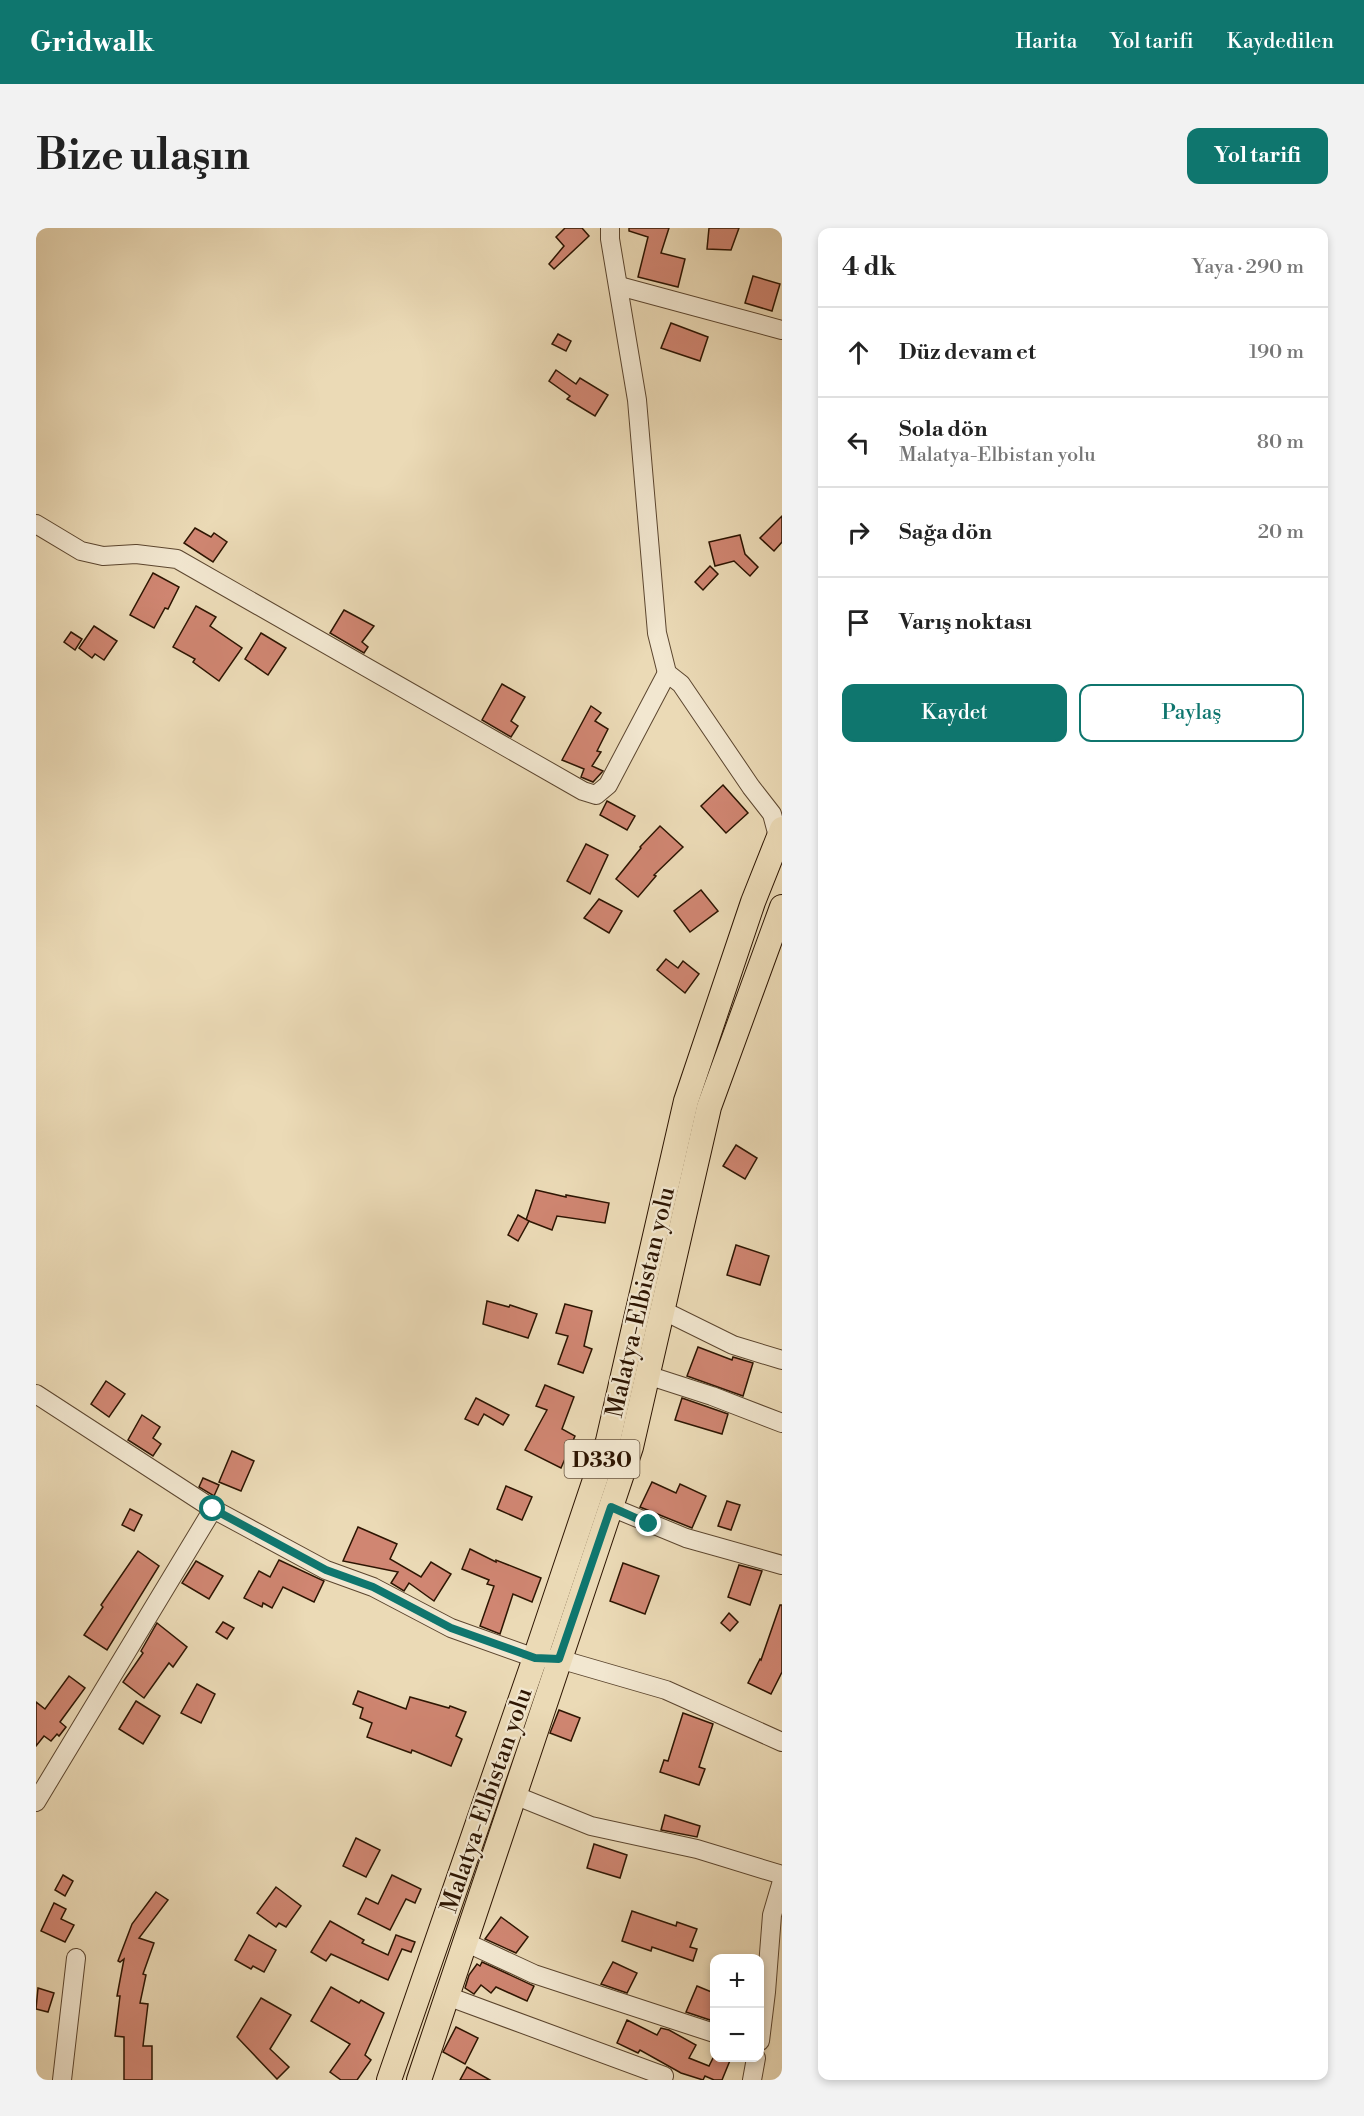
<!DOCTYPE html>
<html lang="tr">
<meta charset="utf-8">
<style>
:root{--surface:#fff;--page:#f2f2f2;--text:#222;--muted:#767676;--line:#e0e0e0;--accent:#0f766e}
body{margin:0;font-family:"Libre Bodoni",serif;background:var(--page);color:var(--text)}
.controls{position:absolute;right:18px;bottom:18px;display:grid;overflow:hidden;border-radius:12px;box-shadow:0 3px 9px #0003}
.controls button{width:54px;height:54px;display:grid;place-items:center;padding:0;border:0;border-bottom:2px solid var(--line);background:var(--surface);color:var(--text);font:30px sans-serif}
.stop{position:absolute;width:18px;height:18px;margin:-14px;border:4px solid #0f766e;border-radius:50%;background:#fff}
.stop.end{background:#0f766e;border-color:#fff;box-shadow:0 2px 6px #0008}
.list{margin:0;padding:0;list-style:none}
h2{display:flex;justify-content:space-between;align-items:center;height:78px;margin:0;padding:0 24px;font-size:26px}
h2 small{font-size:20px;font-weight:400;color:var(--muted)}
.list li{display:grid;grid-template-columns:39px 1fr auto;gap:18px;align-items:center;box-sizing:border-box;height:90px;padding:0 24px;border-top:2px solid var(--line)}
.list b{display:block;font-size:22px;white-space:nowrap}
.list p{margin:0;font-size:20px;white-space:nowrap;color:var(--muted)}
.list em{font-size:20px;font-style:normal;color:var(--muted)}
.actions{display:flex;gap:12px;padding:18px 24px}
.actions a{flex:1;padding:14px 0;border:2px solid var(--accent);border-radius:12px;text-align:center;font-size:21px;color:var(--accent)}
.actions .main{background:var(--accent);color:#fff}
.icon{flex:none;width:33px;height:33px;fill:none;stroke:currentColor;stroke-width:2;stroke-linecap:round;stroke-linejoin:round}
.map{position:relative;flex:none;width:746px;height:1852px;overflow:hidden;border-radius:12px}
header{display:flex;align-items:center;gap:36px;box-sizing:border-box;height:84px;padding:0 30px;background:var(--accent);color:#fff}
header strong{font-size:28px}
nav{display:flex;gap:33px;margin-inline-start:auto;font-size:21px}
.intro{display:flex;align-items:center;justify-content:space-between;box-sizing:border-box;height:144px;padding:0 36px}
h1{margin:0;font-size:42px}
.button{padding:15px 27px;border-radius:12px;background:var(--accent);color:#fff;font-size:21px;font-weight:700}
main{display:flex;gap:36px;padding:0 36px}
aside{flex:1;background:var(--surface);border-radius:12px;box-shadow:0 3px 9px #0003}
.map>svg:first-child{display:block}
.building{fill:#d08672;stroke:#2d1502;stroke-width:1.5}
.lines{fill:none;stroke-linecap:round;stroke-linejoin:round}
.minor-casing{stroke:#5c462f;stroke-width:20}
.major-casing{stroke:#2d1502;stroke-width:26}
.minor{stroke:#f2e7d0;stroke-width:18}
.major{stroke:#ebdab6;stroke-width:24}
.route{stroke:#0f766e;stroke-width:8}
.labels{text-anchor:middle;stroke-width:4.5;stroke-linejoin:round;paint-order:stroke}
.shield{fill:#f2e7d0;stroke:#685440;stroke-width:1.5}
.shield-label{font-size:22px;font-weight:bold;fill:#2d1502}
.street-label{font-size:24px;fill:#2d1502;stroke:#f2e7d0}
</style>
<header>
<strong>Gridwalk</strong>
<nav><a>Harita</a><a>Yol tarifi</a><a>Kaydedilen</a></nav>
</header>
<div class="intro"><h1>Bize ulaşın</h1><a class="button">Yol tarifi</a></div>
<main>
<div class="map">
<svg width="746" height="1852" viewBox="0 0 746 1852">
<rect width="100%" height="100%" fill="#ebdab6"/>
<filter id="stains"><feTurbulence type="fractalNoise" baseFrequency=".00333" numOctaves="4"/><feColorMatrix values="0 0 0 0 .2 0 0 0 0 .09 0 0 0 0 .02 0 0 0 .5 -.17"/></filter>
<radialGradient id="worn" r=".72"><stop offset=".6" stop-color="#630" stop-opacity="0"/><stop offset="1" stop-color="#630" stop-opacity=".3"/></radialGradient>
<g class="building">
<path d="M529,0H546L553,8L518,41L513,36L528,18L520,9Z"/>
<path d="M593,0H633L625,25L649,31L642,59L602,49L612,9L593,3Z"/>
<path d="M673,0H703L695,22L671,21Z"/>
<path d="M717,48L744,56L736,83L709,75Z"/>
<path d="M635,95L672,109L664,133L625,120Z"/>
<path d="M522,106L535,113L530,123L516,116Z"/>
<path d="M520,142L540,156L544,150L572,167L559,188L531,171L534,168L513,153Z"/>
<path d="M746,288V314L738,323L724,310Z"/>
<path d="M159,300L175,309L178,305L191,314L177,334L148,315Z"/>
<path d="M704,307L709,326L722,339L714,348L698,333L679,338L673,314Z"/>
<path d="M674,338L682,346L667,362L659,354Z"/>
<path d="M117,345L143,359L132,381L129,380L118,400L94,387Z"/>
<path d="M160,378L180,389L174,398L206,420L183,453L157,434L159,431L137,419Z"/>
<path d="M308,382L338,398L326,414L332,419L328,425L294,405Z"/>
<path d="M58,398L81,413L68,432L59,426L56,430L43,420Z"/>
<path d="M35,404L46,411L39,422L28,414Z"/>
<path d="M225,405L250,420L232,447L209,431Z"/>
<path d="M466,456L489,469L475,493L482,498L475,509L446,492Z"/>
<path d="M555,478L565,485L559,493L572,501L561,523L565,524L556,538L567,543L557,554L545,549L548,541L526,532Z"/>
<path d="M687,557L712,585L690,605L665,578Z"/>
<path d="M571,573L599,588L591,602L564,587Z"/>
<path d="M624,598L647,619L618,647L620,648L602,669L580,651L605,620L604,619Z"/>
<path d="M550,616L572,627L554,666L531,653Z"/>
<path d="M665,662L682,683L654,704L638,683Z"/>
<path d="M563,671L586,683L573,705L548,690Z"/>
<path d="M630,731L642,740L647,733L663,746L649,765L621,742Z"/>
<path d="M700,917L721,930L709,951L687,938Z"/>
<path d="M500,962L530,969V967L573,975L569,995L521,988L516,1002L490,992Z"/>
<path d="M482,987L493,993L482,1013L472,1007Z"/>
<path d="M700,1017L733,1028L724,1057L691,1047Z"/>
<path d="M451,1073L473,1079L474,1077L501,1086L492,1110L447,1096Z"/>
<path d="M529,1076L556,1083L548,1118L556,1121L547,1145L522,1136L532,1108L520,1105Z"/>
<path d="M662,1119L696,1132L697,1129L717,1135L707,1168L651,1148Z"/>
<path d="M70,1153L89,1166L73,1189L55,1176Z"/>
<path d="M509,1157L538,1169L526,1201L539,1208L525,1240L489,1222L511,1182L500,1178Z"/>
<path d="M440,1170L473,1187L467,1197L448,1186L442,1197L429,1191Z"/>
<path d="M646,1170L692,1186L686,1206L639,1192Z"/>
<path d="M106,1187L124,1199L117,1210L125,1216L117,1228L92,1212Z"/>
<path d="M196,1223L218,1233L205,1263L183,1254Z"/>
<path d="M167,1250L183,1257L178,1268L163,1259Z"/>
<path d="M616,1254L640,1265L644,1256L670,1268L656,1300L604,1279Z"/>
<path d="M470,1258L496,1269L486,1292L461,1281Z"/>
<path d="M691,1273L704,1277L695,1302L682,1298Z"/>
<path d="M94,1281L106,1287L98,1303L86,1297Z"/>
<path d="M322,1299L361,1316L354,1331L385,1349L395,1334L415,1346L398,1373L373,1355L368,1363L355,1355L362,1344L307,1333Z"/>
<path d="M434,1321L460,1334V1332L505,1350L496,1374L477,1366L464,1406L444,1398L458,1358L451,1356L453,1352L426,1341Z"/>
<path d="M102,1323L123,1338L71,1422L48,1407L67,1379L65,1377Z"/>
<path d="M243,1332L288,1353L278,1374L247,1359L236,1380L227,1375L226,1379L208,1370L223,1343L234,1349Z"/>
<path d="M160,1333L187,1348L173,1371L146,1355Z"/>
<path d="M587,1335L623,1348L609,1386L574,1373Z"/>
<path d="M703,1337L726,1343L714,1377L692,1369Z"/>
<path d="M744,1377H746V1444L735,1466L712,1455L724,1431L725,1432Z"/>
<path d="M693,1385L702,1394L694,1403L685,1395Z"/>
<path d="M187,1394L198,1400L191,1411L180,1404Z"/>
<path d="M121,1395L151,1419L137,1439L133,1435L108,1470L87,1454L107,1425L105,1423Z"/>
<path d="M33,1448L49,1460L24,1494L30,1499L23,1508L21,1506L15,1513L8,1508L0,1518V1474L9,1481Z"/>
<path d="M161,1456L179,1466L165,1495L145,1485Z"/>
<path d="M322,1463L370,1481L374,1469L413,1480L414,1478L430,1484L420,1508L426,1511L415,1538L376,1522L375,1525L331,1509L336,1495L324,1490L327,1480L317,1476Z"/>
<path d="M100,1473L124,1488L107,1516L83,1501Z"/>
<path d="M523,1482L544,1490L535,1513L514,1505Z"/>
<path d="M647,1485L677,1496L663,1539L669,1541L663,1557L624,1544L628,1532L632,1533Z"/>
<path d="M629,1587L664,1598L661,1609L625,1602Z"/>
<path d="M320,1610L344,1622L330,1649L307,1638Z"/>
<path d="M558,1616L591,1627L584,1650L551,1640Z"/>
<path d="M27,1647L37,1653L29,1668L19,1662Z"/>
<path d="M356,1647L385,1661L379,1675L370,1671L354,1702L322,1686L330,1670L342,1676Z"/>
<path d="M240,1659L265,1678L250,1699L243,1695L240,1699L221,1685Z"/>
<path d="M120,1664L132,1672L103,1710L118,1715L107,1746L110,1747L104,1775L112,1776L107,1818H116V1852H88V1809L79,1808L84,1768H81L88,1731L84,1734L82,1733L96,1696Z"/>
<path d="M18,1675L30,1681L25,1691L38,1697L29,1714L5,1703Z"/>
<path d="M596,1683L640,1698L641,1694L661,1701L654,1719L661,1721L657,1733L616,1719L615,1723L586,1713Z"/>
<path d="M465,1689L492,1709L480,1725L449,1711Z"/>
<path d="M294,1693L328,1712L326,1715L352,1727L360,1707L379,1714L375,1724L366,1721L352,1752L295,1726L290,1733L275,1724Z"/>
<path d="M213,1707L240,1722L228,1744L217,1738L215,1741L199,1732Z"/>
<path d="M446,1734L498,1758L491,1773L460,1759L455,1765L445,1757L438,1766L429,1760L433,1747L441,1736L444,1738Z"/>
<path d="M577,1734L601,1745L591,1765L565,1756Z"/>
<path d="M661,1758L678,1765V1784L674,1792L650,1784Z"/>
<path d="M295,1759L323,1775L325,1772L348,1785L329,1827L335,1832L321,1852H305L294,1844L314,1816L275,1793Z"/>
<path d="M2,1760L18,1765L12,1784L0,1781Z"/>
<path d="M225,1770L255,1787L234,1821L253,1839L241,1851L201,1809Z"/>
<path d="M591,1792L621,1807L625,1800L633,1802L660,1817L653,1830L673,1838L677,1830H695L686,1852H678L669,1848L667,1852L645,1845L604,1822L602,1825L581,1815Z"/>
<path d="M420,1799L442,1810L429,1836L407,1824Z"/>
<path d="M431,1839L454,1852H424Z"/>
</g>
<g class="lines">
<defs>
<g id="minor">
<path d="M574,0V11L601,172L621,405L631,445L645,456L715,559L736,586L744,616"/>
<path d="M583,58L746,102"/>
<path d="M0,296L45,323L67,328L100,326L141,331L547,563L560,567L572,557L631,445"/>
<path d="M626,1082L697,1117L746,1132"/>
<path d="M611,1147L676,1168L746,1195"/>
<path d="M0,1166L177,1281L290,1342L337,1359L415,1400L499,1430L523,1431L630,1462L746,1514"/>
<path d="M575,1279L650,1310L746,1337"/>
<path d="M478,1567L555,1598L661,1621L746,1647"/>
<path d="M0,1574L177,1281"/>
<path d="M429,1714L498,1746L678,1805"/>
<path d="M411,1768L628,1848"/>
<path d="M724,1813L730,1764L736,1687L746,1653"/>
<path d="M26,1852L40,1730"/>
<path d="M716,1852L720,1830"/>
</g>
<g id="major">
<path d="M353,1852L499,1430L572,1213L650,873L717,674L746,601"/>
<path d="M383,1852L595,1219L673,879L746,679"/>
</g>
</defs>
<use href="#minor" class="minor-casing"/>
<use href="#major" class="major-casing"/>
<use href="#minor" class="minor"/>
<use href="#major" class="major"/>
</g>
<g class="lines">
<path class="route" d="M177,1281L290,1342L337,1359L415,1400L499,1430L523,1431L575,1279L613,1296"/>
</g>
<g class="labels">
<rect class="shield" x="528.5" y="1212" width="75" height="38" rx="4.5"/>
<g class="shield-label">
<text x="566" y="1239">D330</text>
</g>
<g class="street-label">
<text transform="translate(604 1074) rotate(-77)" y="8">Malatya-Elbistan yolu</text>
<text transform="translate(450 1572) rotate(-71)" y="8">Malatya-Elbistan yolu</text>
</g>
</g>
<rect width="100%" height="100%" filter="url(#stains)"/>
<rect width="100%" height="100%" fill="url(#worn)"/>
</svg>
<div class="controls">
<button>+</button>
<button>−</button>
</div>
<div class="stop" style="left:177px;top:1281px"></div>
<div class="stop end" style="left:613px;top:1296px"></div>
</div>
<aside>
<h2>4 dk<small>Yaya · 290 m</small></h2>
<ul class="list">
<li><svg class="icon" aria-label="ahead" viewBox="0 0 24 24"><path d="M12 20V5M6 11l6-6 6 6"/></svg><div><b>Düz devam et</b></div><em>190 m</em></li>
<li><svg class="icon" aria-label="left" viewBox="0 0 24 24"><path d="M17 20v-9H6M10 6l-5 5 5 5"/></svg><div><b>Sola dön</b><p>Malatya-Elbistan yolu</p></div><em>80 m</em></li>
<li><svg class="icon" aria-label="right" viewBox="0 0 24 24"><path d="M7 20v-9h11M14 6l5 5-5 5"/></svg><div><b>Sağa dön</b></div><em>20 m</em></li>
<li><svg class="icon" aria-label="arrive" viewBox="0 0 24 24"><path d="M6 21V4h12l-3 4 3 4H6"/></svg><div><b>Varış noktası</b></div></li>
</ul>
<div class="actions"><a class="main">Kaydet</a><a>Paylaş</a></div>
</aside>
</main>
